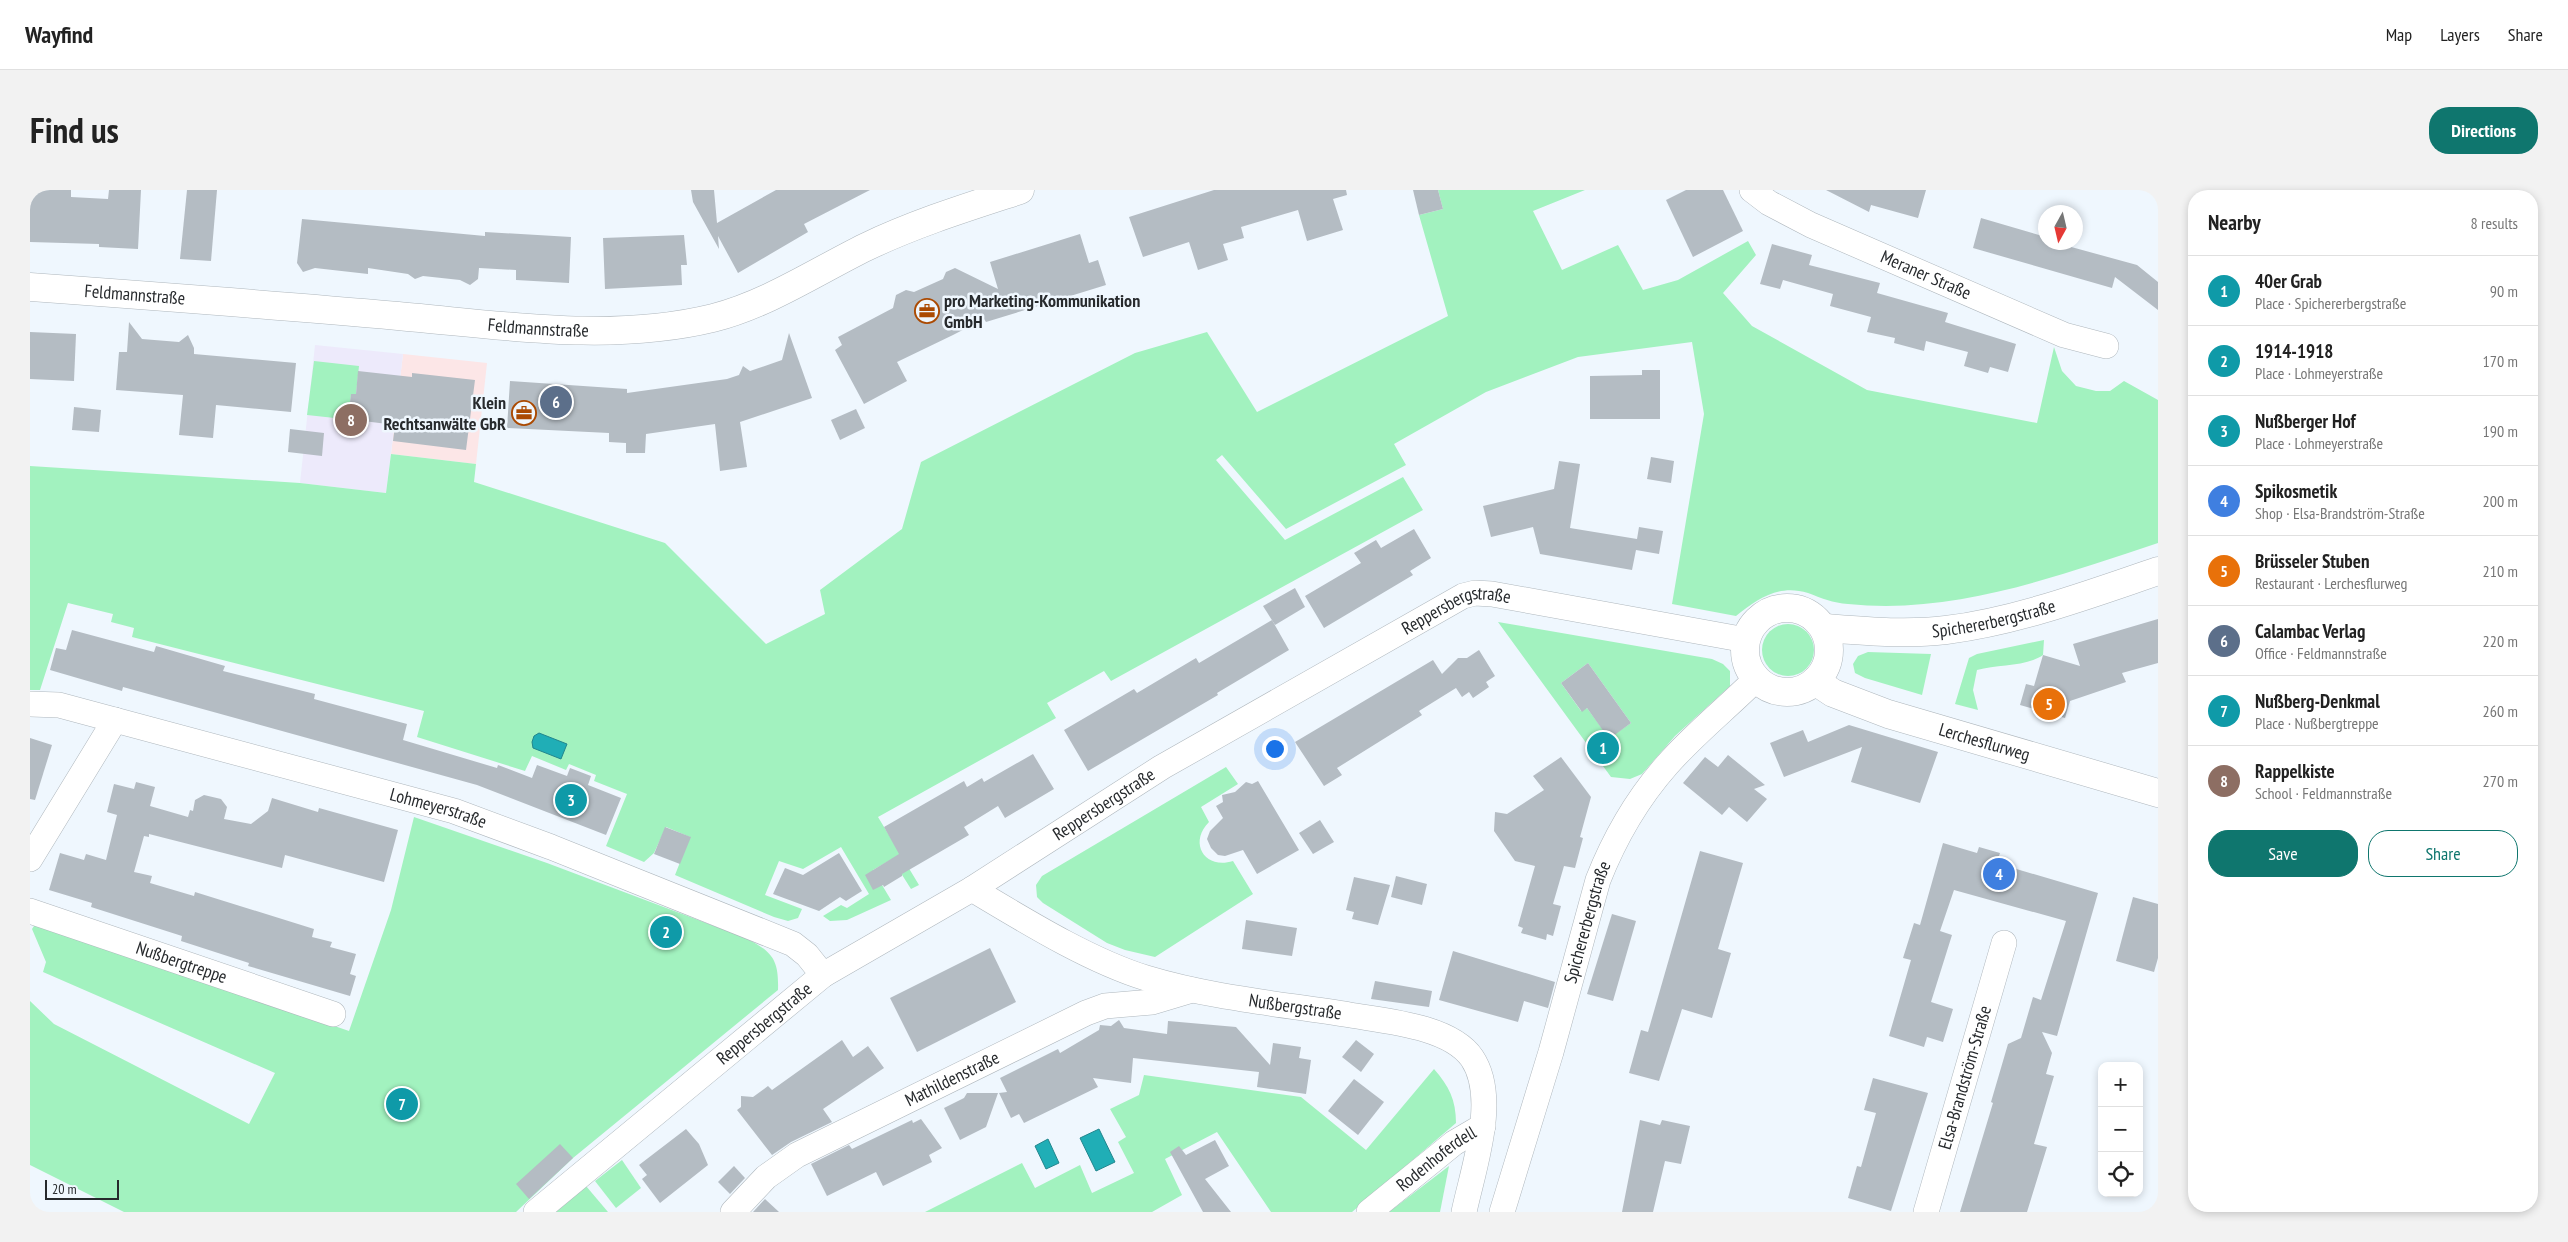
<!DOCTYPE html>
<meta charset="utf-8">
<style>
:root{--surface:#fff;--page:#f2f2f2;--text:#222;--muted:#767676;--line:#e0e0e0;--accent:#0f766e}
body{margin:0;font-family:"PT Sans Narrow",sans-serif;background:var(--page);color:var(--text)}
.controls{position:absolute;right:15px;bottom:15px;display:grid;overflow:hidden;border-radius:10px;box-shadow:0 2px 8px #0003}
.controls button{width:45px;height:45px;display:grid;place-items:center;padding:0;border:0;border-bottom:1px solid var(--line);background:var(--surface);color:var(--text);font:25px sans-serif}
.compass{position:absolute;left:2008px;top:15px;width:45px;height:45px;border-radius:50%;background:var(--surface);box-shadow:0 2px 8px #0003;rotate:188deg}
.scale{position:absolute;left:15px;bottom:12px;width:74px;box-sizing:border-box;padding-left:5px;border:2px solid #272a2d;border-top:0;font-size:14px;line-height:18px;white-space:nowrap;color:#272a2d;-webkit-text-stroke:4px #eff7fe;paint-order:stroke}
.you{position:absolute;left:1244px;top:558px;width:18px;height:18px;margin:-12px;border:4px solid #fff;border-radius:50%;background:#1a73e8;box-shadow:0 0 0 8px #1a73e833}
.badge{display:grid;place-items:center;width:32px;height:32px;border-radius:50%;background:var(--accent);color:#fff;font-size:16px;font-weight:700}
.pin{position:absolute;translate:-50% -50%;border:2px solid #fff;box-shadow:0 1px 5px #0006}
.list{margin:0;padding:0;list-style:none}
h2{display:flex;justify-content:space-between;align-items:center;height:65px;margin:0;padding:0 20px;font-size:21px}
h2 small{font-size:16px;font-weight:400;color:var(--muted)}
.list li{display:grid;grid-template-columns:32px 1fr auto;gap:15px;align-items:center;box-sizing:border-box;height:70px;padding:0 20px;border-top:1px solid var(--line)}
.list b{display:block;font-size:19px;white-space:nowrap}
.list p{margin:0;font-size:16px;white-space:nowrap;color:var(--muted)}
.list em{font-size:16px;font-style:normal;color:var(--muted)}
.actions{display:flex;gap:10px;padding:15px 20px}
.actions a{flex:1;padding:11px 0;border:1px solid var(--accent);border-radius:20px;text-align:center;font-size:18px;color:var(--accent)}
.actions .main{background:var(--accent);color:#fff}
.icon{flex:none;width:28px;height:28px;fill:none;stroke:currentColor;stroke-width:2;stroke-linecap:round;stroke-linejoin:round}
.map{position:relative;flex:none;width:2128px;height:1022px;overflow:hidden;border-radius:20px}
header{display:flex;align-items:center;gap:30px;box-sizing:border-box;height:70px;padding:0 25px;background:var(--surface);border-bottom:1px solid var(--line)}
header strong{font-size:24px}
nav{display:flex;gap:28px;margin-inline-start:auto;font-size:18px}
.intro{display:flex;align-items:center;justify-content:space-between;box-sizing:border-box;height:120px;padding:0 30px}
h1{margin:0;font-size:35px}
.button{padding:12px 22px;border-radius:20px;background:var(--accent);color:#fff;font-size:18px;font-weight:700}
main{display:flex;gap:30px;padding:0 30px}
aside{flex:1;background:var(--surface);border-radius:20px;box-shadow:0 2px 8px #0003}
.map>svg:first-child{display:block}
.commercial{fill:#fce6e7}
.education{fill:#edeafb}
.green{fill:#a2f2bf;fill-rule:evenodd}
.water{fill:#20aeb6;stroke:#22868d}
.building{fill:#b4bcc3}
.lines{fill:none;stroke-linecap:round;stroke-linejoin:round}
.minor-casing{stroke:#afb7bd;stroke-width:26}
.tertiary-casing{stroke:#afb7bd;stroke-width:29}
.minor{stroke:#fff;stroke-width:25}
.tertiary{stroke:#fff;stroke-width:28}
.labels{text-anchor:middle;stroke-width:5;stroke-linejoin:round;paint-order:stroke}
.street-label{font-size:18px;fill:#272a2d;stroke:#eff7fe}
.poi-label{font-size:18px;font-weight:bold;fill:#272a2d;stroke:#eff7fe;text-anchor:start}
</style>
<header>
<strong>Wayfind</strong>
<nav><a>Map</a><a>Layers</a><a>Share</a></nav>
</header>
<div class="intro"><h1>Find us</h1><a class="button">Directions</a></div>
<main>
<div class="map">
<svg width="2128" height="1022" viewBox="0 0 2128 1022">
<rect width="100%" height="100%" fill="#eff7fe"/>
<path class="commercial" d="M373,164L457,173L446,274L361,264Z"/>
<path class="education" d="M285,155L373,164L356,303L270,293Z"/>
<g class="green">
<path d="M1408,0H1555L1503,21L1532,80L1588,55L1613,100L1648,90L1718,51L1726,65L1693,103L1722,136L1837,200L2007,233L2024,157L2032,181L2046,196L2066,201H2080L2094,191L2128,210V353C2027,386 1926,425 1818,414C1803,413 1791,408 1778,403C1748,394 1728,409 1706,426L1642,414L1674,224L1662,152L1548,167L1456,202L1364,254L1376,275L1256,339L1192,265L1186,270L1255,350L1373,287L1393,320L1081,491L1074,481L1017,513L1026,528L848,627L889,695L881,699L862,669L843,680L861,710L817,730L800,731L793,726L811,715L817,718L839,704L811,657L773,679L749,671L735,705L772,719L768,728L758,731L744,727L645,685L660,647L636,637L624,663L614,672L576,656L597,604L564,591L566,585L539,574L536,580L502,566L495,581L387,547L394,521L102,447L104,438L81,432L83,424L38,413L10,500H0V276L270,293L356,303L361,264L446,274L444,292L635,353L736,454L795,424L790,400L872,339L891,272L1105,163L1177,142L1227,222L1418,126L1389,25L1413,19Z"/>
<path d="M284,171L329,176L326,204H321L320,216H316L314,229L277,225Z"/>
<path d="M1468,432L1682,469L1693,474L1700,481V496L1645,546L1612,584L1600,589L1581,587ZM1558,473L1601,533L1579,548L1557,518L1551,521L1531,493Z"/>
<circle cx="1758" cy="460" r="26"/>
<path d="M2014,450L2013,465C1996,477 1968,474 1947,480L1943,500L1948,520L1925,514L1939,468L1947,464Z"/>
<path d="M1838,462L1901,464L1892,505L1835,488L1825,483L1823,474L1828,466Z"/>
<path d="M1196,577L1208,594L1171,617L1179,632C1158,653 1175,680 1203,671L1223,704L1125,767L1095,760L1077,753L1013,713L1007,707L1006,695L1012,686Z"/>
<path d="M384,627L517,673L716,748C742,762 749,769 748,800L543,968L486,1022H94L0,975V811L24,834L219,934L245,883L13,782L16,772L2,739L6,733L319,841L361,720Z"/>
<path d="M1404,879C1419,896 1426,910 1426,933L1322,1022H1241L1187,942L1135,969L1152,1005L1122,1022H895L992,973L1005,998L1050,975L1062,1003L1104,983L1088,952L1096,947L1080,919L1109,905L1114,885L1271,907L1336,960Z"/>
<path d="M592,970L611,998L586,1018L565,991Z"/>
<path d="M1419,976L1410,1022H1359Z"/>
<path d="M556,996L578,1022H526Z"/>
</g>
<g class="water">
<path d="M509,543L537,554L531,569L503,558L502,552L504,546Z"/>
<path d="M1069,939L1085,972L1066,981L1050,948Z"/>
<path d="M1018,949L1029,973L1016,979L1005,956Z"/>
</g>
<g class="building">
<path d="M0,0H41V7L78,9L79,0H111L108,59L69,57V54L0,52Z"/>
<path d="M157,0H187L181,71L150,69Z"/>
<path d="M661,0H684L687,33L746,0H840L774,34L778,42L708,83L688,46L689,59L663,12Z"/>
<path d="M1184,0H1316L1317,5L1303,9L1313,40L1277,51L1268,20L1211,37L1214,48L1193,54L1198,70L1168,80L1159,52L1113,67L1099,27Z"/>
<path d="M1383,0H1408L1413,19L1389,25Z"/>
<path d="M1656,0H1693L1713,41L1663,67L1636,10Z"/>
<path d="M1796,0H1896L1888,28L1841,15L1839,22Z"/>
<path d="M1951,28L2016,47V52H2023L2107,75L2128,92V120L2085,87L2082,98L1943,58Z"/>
<path d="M272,29L455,46V42L541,47L539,93L486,90V80L449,78L448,89L440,95L430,90L393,86L385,89L378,84L338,78V84L285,78L273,82L267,73Z"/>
<path d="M1050,44L1059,73L1068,70L1076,95L956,132L954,129L923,145L867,172L877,191L834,214L805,160L812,155L808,147L863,118L866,105L876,100L884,102L913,89L916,82L925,78L968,99L960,72Z"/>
<path d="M654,45L657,75H651L652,95L575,99L573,48Z"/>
<path d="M1742,54L1782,65L1779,75L1850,93L1847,103L1918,123L1915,132L1986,154L1978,182L1960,177L1958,183L1934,176L1938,162L1896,151L1894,161L1864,153L1865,148L1837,142L1841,127L1800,116L1803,104L1753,90L1750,99L1730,94Z"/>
<path d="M99,132L112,149L149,152L158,145L164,158V164L266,173L261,222L186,215L183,248L149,245L153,205L86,200L89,162H97Z"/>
<path d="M0,142L46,144L44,191L0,189Z"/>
<path d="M759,143L782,208L710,232L717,277L690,281L685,234L616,244L615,263H596V253L579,252V243L477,238L480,191L597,199V203L697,189L709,185L713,176L720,181L752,170Z"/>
<path d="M1612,180H1630V229H1560V186L1612,185Z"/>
<path d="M328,181L382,187V183L445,190L436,260L363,251L365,235L318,229L321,204H326Z"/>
<path d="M44,217L71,220L69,242L42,240Z"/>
<path d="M826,219L835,238L810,250L801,230Z"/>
<path d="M260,239L294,243L292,266L258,262Z"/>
<path d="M1621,267L1644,271L1641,293L1617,289Z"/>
<path d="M1529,271L1550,274L1540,338L1607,349L1609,337L1633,341L1629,364L1606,360L1602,380L1510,364L1503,337L1461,347L1453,316L1524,299Z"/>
<path d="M1384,339L1401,368L1380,381L1383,385L1294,438L1275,406L1331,373L1324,363L1346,350L1351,358Z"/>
<path d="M1265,398L1275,417L1245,435L1233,416Z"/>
<path d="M2128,429V473L2092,483L2096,492L2040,511L2035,528L1990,515L1996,494L2004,496L2013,465L2050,476L2043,454Z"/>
<path d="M1242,430L1259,460L1187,503L1188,505L1058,581L1034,540L1104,499L1107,503L1166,468L1169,473Z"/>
<path d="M42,440L124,462L126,456L195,476L193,481L285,504L284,509L377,534L373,550L467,578L468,575L502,588L507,575L537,586L540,578L561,586L558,595L591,608L576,645L447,595L93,497L92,501L20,480L26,458L36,460Z"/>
<path d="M1449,460L1465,486L1456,492L1459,497L1443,508L1439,502L1432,507L1426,498L1389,521L1392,525L1307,578L1312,585L1294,596L1265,552L1403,470L1412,484L1428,468H1437Z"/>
<path d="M1558,473L1601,533L1579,549L1557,518L1552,522L1531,493Z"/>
<path d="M1819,535L1908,562L1890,613L1821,592L1832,557L1754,587L1740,553L1773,540L1778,552Z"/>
<path d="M0,548L22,555L5,610L0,609Z"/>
<path d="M1003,564L1024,599L975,628L968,616L934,637L939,645L872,684V686L854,697L853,695L843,700L835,685L869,664L854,637L934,591L937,597L952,588L954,592Z"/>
<path d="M1698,565L1735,595L1724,599L1737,609L1717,632L1699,617L1692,625L1653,593L1675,567L1688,577Z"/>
<path d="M1531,567L1561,607L1550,647L1553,648L1545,678L1534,676L1523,714L1531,716L1523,746L1517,744L1516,750L1491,743L1493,738L1488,736L1505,676L1485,671L1464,641L1465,622L1477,624L1514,600L1503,586Z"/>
<path d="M1228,591L1269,660L1227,684L1213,660L1195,666L1188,665L1181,658L1177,649L1180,641L1193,628L1186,616L1193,612L1192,605L1205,602L1216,592L1222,594Z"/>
<path d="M106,592L125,597L120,616L158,627L160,620L163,621L165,610L174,605L191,609L197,617L194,629L221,634L238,621L242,608L288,622L289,618L368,640L354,692L255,665L252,678L119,644V647L114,646L104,682L122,686L120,693L164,706L165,702L284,739L282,747L302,752L300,757L326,764L320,784L326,786L320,806L218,776L219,773L151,751L152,746L61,717L62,713L19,700L30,663L54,670L56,664L76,670L87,625L77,622L84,594L104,599Z"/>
<path d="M1290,630L1304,652L1283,664L1269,643Z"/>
<path d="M635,637L661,647L650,674L624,664Z"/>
<path d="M1913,653L1947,663L1949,657L1970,663L1968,669L1984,674L1983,678L2068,703L2027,846L2012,842L2022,863L2016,884L2024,886L2004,954L2017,957L1997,1022H1930L1963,913L1961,912L1978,854L1991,848L2003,807L2011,810L2036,731L1924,700L1910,741L1922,745L1901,812L1923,819L1913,852L1897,847L1894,857L1859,846L1881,770L1873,768L1884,733L1890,735Z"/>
<path d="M1670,661L1713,673L1688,759L1701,763L1682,828L1652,819L1629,891L1599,883L1611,840L1618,842Z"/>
<path d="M809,663L832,701L816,711L810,707L789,721L743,704L755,678L773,685Z"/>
<path d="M1366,686L1397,694L1392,715L1361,707Z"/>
<path d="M1324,687L1360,695L1348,735L1322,729L1324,722L1316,720Z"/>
<path d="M2103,707L2128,714V768L2124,782L2086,771Z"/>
<path d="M1582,724L1606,731L1583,811L1557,804Z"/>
<path d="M1216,730L1267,738L1262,766L1212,759Z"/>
<path d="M960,758L986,812L887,862L860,808Z"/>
<path d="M1423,761L1525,792L1518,818L1494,811L1488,832L1409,810Z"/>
<path d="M1345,791L1402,801L1399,817L1341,809Z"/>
<path d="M1089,830L1094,838L1137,844L1138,831L1206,837L1240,875L1243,853L1271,857L1269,868L1281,870L1276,904L1227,897L1229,882L1103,868L1101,893L1063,888L1068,897L994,933L989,924L981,928L969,903L977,902L970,888L1028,859L1030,863L1069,840L1070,835L1081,836Z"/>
<path d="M812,850L823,867L838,856L854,878L793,919L802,932L761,952L742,965L707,920L711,917V906L723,907L738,896L742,900Z"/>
<path d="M1326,850L1344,864L1331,882L1312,867Z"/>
<path d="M1843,888L1898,903L1861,1021L1818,1008L1827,976L1831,977L1846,923L1834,920Z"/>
<path d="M1324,889L1354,912L1328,945L1298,921Z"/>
<path d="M937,903H968L956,937L930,950L914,918L934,908Z"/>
<path d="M891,929L912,958L899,965L902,972L853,996L846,982L797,1006L781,974L819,955L822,959L882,930L883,933Z"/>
<path d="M1610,930L1630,935L1632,930L1660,936L1651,974L1635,971L1623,1022H1592Z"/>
<path d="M656,939L669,954L678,975L630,1013L612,989L617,985L609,975Z"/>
<path d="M1185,950L1199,976L1175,989L1201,1022H1173L1140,962L1149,956L1156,965Z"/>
<path d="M530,954L543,968L499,1009L486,994Z"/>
<path d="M704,976L715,988L700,1004L688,992Z"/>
<path d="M735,1009L749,1022H723Z"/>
</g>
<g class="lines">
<defs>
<g id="minor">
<path id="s1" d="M1722,0L1739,13L1781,35L2034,145L2076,156"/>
<path id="s2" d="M0,514L29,515L55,522L424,621L521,657L763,754L777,765L793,785"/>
<path d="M0,669L85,530"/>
<path id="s3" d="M942,699C994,730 1058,770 1116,788C1182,808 1252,814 1320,825C1355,831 1420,836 1442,868C1469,908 1443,979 1434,1022"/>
<path id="s4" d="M0,721L303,824"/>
<path id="s5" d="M506,1022L793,785L942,699L1132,577L1433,406L1445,403L1462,404L1716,450"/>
<path id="s6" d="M703,1022L736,987L767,965L1056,823L1075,816L1122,812L1162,800"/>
<path id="s7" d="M1339,1022L1424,953L1453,936"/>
<path id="s8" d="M1472,1022L1521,862L1568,690C1585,647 1607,609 1637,575C1664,544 1697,518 1726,489"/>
<path id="s9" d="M1896,1022L1974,753"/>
</g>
<g id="tertiary">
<path id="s10" d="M0,97C123,106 245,115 368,126C472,135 580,153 683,128C738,114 787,81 836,57C886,33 938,17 990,0"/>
<circle cx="1757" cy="460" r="42"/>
<path id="s11" d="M1794,438C1834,441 1876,445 1916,440C1988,431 2060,404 2128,381"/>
<path id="s12" d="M1785,491L1803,503L1858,524L2128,603"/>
</g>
</defs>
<use href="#minor" class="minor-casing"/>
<use href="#tertiary" class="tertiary-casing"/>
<use href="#minor" class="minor"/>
<use href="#tertiary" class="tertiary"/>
</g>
<defs>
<symbol id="office-ring" viewBox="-11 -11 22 22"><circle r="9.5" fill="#eff7fe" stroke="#ab4a02" stroke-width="1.5"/><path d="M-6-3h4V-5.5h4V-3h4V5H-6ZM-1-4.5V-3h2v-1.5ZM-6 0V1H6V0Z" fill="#ab4a02"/></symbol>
</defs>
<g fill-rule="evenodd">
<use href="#office-ring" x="883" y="107" width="28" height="28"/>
<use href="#office-ring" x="480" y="209" width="28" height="28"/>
</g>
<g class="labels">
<g class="street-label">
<text dy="6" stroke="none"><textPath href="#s1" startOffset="194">Meraner Straße</textPath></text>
<text dy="6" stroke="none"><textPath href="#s10" startOffset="105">Feldmannstraße</textPath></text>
<text dy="6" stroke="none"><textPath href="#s10" startOffset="510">Feldmannstraße</textPath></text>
<text dy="6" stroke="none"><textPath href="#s5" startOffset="1106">Reppersbergstraße</textPath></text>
<text dy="6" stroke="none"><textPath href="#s11" startOffset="171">Spichererbergstraße</textPath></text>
<text dy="6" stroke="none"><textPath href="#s12" startOffset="181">Lerchesflurweg</textPath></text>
<text dy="6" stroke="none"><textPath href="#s5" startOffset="701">Reppersbergstraße</textPath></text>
<text dy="6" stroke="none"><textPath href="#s2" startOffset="422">Lohmeyerstraße</textPath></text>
<text dy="6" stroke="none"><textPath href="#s8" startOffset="302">Spichererbergstraße</textPath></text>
<text dy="6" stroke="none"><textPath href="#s4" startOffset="160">Nußbergtreppe</textPath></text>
<text dy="6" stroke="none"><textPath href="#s3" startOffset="348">Nußbergstraße</textPath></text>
<text dy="6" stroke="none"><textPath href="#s5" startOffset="296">Reppersbergstraße</textPath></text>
<text dy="6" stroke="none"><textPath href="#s9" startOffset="140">Elsa-Brandström-Straße</textPath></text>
<text dy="6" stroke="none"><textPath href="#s6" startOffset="259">Mathildenstraße</textPath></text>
<text dy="6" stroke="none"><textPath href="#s7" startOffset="86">Rodenhoferdell</textPath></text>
</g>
<g class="poi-label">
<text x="914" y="117">pro Marketing-Kommunikation<tspan x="914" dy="21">GmbH</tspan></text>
<text x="476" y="219" text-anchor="end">Klein<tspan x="476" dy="21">Rechtsanwälte GbR</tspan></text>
</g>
</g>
</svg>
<div class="controls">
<button>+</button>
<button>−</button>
<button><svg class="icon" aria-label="locate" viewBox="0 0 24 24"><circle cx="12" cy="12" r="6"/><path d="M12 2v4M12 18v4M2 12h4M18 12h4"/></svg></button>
</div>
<svg class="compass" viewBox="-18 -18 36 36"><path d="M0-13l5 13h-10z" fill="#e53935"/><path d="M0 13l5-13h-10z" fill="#767676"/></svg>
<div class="scale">20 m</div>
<div class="you"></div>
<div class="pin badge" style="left:1573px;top:558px;background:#0f9aa8">1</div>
<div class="pin badge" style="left:636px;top:742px;background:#0f9aa8">2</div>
<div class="pin badge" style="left:541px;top:610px;background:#0f9aa8">3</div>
<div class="pin badge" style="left:1969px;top:684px;background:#3f7fe0">4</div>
<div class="pin badge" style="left:2019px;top:514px;background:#e8710a">5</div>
<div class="pin badge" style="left:526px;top:212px;background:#5c6f8a">6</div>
<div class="pin badge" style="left:372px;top:914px;background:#0f9aa8">7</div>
<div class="pin badge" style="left:321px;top:230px;background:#8d6e63">8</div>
</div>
<aside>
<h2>Nearby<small>8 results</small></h2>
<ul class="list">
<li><span class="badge" style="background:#0f9aa8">1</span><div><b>40er Grab</b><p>Place · Spichererbergstraße</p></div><em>90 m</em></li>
<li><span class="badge" style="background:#0f9aa8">2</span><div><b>1914-1918</b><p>Place · Lohmeyerstraße</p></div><em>170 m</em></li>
<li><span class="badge" style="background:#0f9aa8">3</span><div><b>Nußberger Hof</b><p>Place · Lohmeyerstraße</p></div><em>190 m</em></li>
<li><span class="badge" style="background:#3f7fe0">4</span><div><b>Spikosmetik</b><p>Shop · Elsa-Brandström-Straße</p></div><em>200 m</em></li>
<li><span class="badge" style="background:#e8710a">5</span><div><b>Brüsseler Stuben</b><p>Restaurant · Lerchesflurweg</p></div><em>210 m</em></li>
<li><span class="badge" style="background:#5c6f8a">6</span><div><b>Calambac Verlag</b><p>Office · Feldmannstraße</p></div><em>220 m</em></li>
<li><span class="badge" style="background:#0f9aa8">7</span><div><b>Nußberg-Denkmal</b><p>Place · Nußbergtreppe</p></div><em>260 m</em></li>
<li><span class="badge" style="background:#8d6e63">8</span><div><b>Rappelkiste</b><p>School · Feldmannstraße</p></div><em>270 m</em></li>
</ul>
<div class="actions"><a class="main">Save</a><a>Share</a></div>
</aside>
</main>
